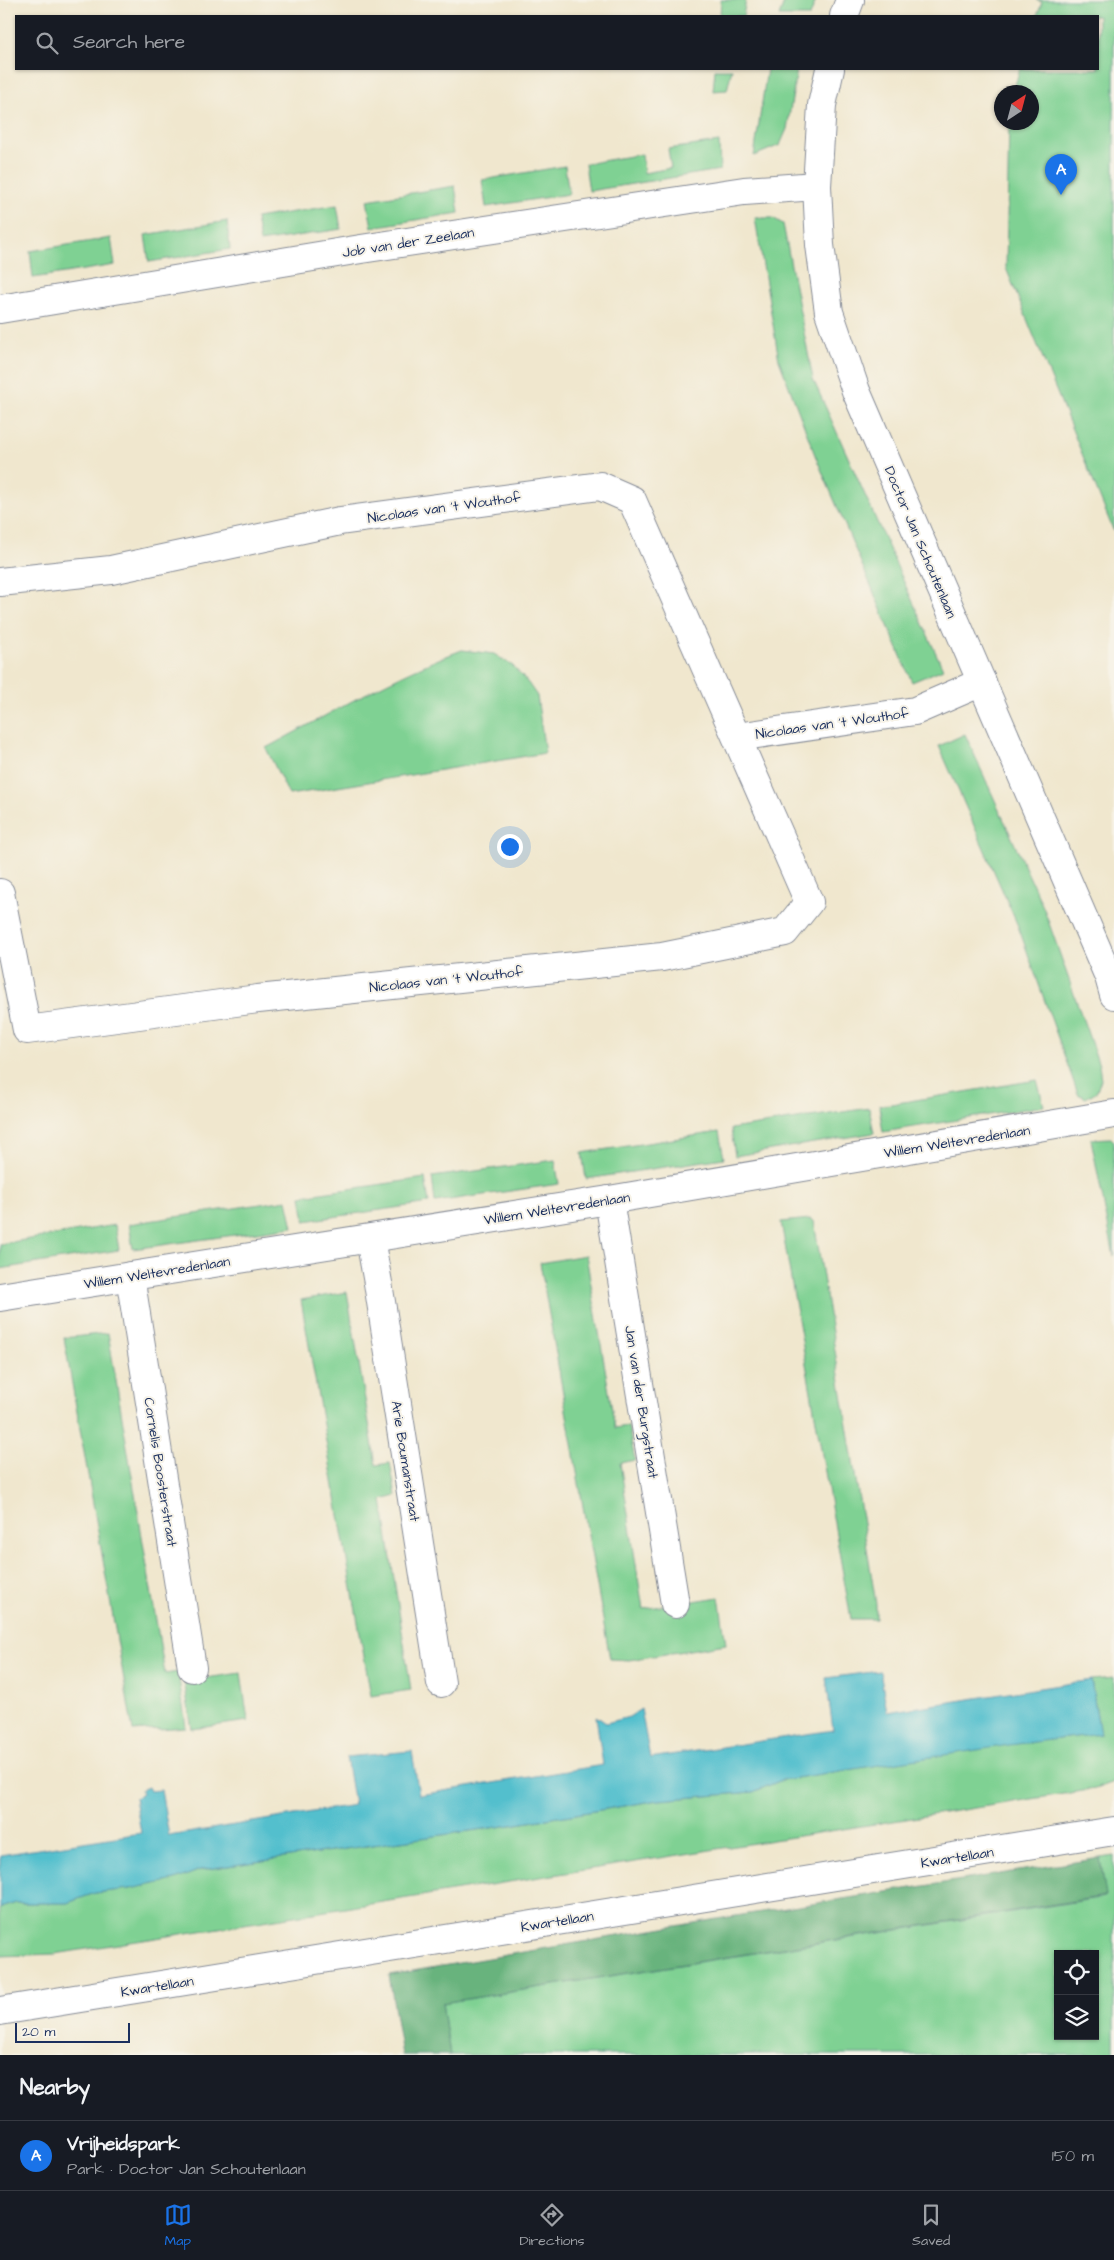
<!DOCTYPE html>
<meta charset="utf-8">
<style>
:root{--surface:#171b24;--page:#242831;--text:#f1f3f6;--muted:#9ea1a6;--line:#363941;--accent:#1a73e8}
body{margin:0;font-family:"Architects Daughter",sans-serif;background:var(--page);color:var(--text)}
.controls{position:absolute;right:15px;bottom:15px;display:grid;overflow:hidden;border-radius:0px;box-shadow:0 1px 4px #0004}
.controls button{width:45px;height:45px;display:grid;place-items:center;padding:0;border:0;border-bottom:1px solid var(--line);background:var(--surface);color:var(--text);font:25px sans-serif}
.compass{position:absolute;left:994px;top:85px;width:45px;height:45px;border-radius:50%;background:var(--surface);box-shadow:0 1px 4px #0004;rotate:36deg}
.scale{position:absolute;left:15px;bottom:12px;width:115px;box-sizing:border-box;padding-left:5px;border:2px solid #1b2f5e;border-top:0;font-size:14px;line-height:18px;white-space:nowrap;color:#1b2f5e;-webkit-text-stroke:4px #f7f3e8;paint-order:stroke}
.you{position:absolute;left:509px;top:846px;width:18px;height:18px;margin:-12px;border:4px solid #fff;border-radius:50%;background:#1a73e8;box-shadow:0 0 0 8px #1a73e833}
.badge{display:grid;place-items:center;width:32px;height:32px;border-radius:50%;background:var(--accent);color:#fff;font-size:16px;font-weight:700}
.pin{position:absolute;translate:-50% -41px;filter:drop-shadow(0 1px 2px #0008)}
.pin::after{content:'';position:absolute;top:26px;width:18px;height:15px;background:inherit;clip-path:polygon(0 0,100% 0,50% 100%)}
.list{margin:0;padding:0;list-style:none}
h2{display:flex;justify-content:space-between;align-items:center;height:65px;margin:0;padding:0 20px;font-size:21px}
h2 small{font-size:16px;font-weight:400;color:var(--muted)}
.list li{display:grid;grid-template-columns:32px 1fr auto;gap:15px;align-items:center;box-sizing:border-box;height:70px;padding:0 20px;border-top:1px solid var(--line)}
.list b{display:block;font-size:19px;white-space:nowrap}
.list p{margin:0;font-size:16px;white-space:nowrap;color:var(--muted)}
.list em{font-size:16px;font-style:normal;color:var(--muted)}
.icon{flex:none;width:28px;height:28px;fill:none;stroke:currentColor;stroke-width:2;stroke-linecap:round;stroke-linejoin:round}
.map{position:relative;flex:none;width:1114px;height:2055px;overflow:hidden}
.search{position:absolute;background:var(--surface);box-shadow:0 1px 4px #0004;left:15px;right:15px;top:15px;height:55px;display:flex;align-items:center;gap:12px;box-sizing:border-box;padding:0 18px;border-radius:0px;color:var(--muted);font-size:19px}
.sheet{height:135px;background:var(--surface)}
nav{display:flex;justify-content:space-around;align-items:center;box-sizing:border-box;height:70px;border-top:1px solid var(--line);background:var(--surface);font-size:14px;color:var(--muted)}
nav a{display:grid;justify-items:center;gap:2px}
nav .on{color:var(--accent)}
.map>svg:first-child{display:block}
.green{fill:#7fd193;stroke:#4d8078;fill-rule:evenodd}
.forest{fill:#67b37d;stroke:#41716e}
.water{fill:#53bfcd;stroke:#377796}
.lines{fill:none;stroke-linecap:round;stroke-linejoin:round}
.minor-casing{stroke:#868b96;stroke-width:30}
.minor{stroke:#fff;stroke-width:28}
.labels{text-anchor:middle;stroke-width:4;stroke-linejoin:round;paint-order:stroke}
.street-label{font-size:14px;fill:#1b2f5e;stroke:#f7f3e8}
</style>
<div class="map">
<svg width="1114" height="2055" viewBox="0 0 1114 2055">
<rect width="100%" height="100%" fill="#f7f3e8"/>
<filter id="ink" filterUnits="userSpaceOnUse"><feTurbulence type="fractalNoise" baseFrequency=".02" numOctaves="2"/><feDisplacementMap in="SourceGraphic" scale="10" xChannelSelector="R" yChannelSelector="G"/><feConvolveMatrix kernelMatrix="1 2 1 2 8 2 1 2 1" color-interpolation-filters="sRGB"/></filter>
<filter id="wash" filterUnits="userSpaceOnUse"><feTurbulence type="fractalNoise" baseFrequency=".0096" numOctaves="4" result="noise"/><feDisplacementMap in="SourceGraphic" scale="20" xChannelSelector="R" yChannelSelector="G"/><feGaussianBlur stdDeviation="1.12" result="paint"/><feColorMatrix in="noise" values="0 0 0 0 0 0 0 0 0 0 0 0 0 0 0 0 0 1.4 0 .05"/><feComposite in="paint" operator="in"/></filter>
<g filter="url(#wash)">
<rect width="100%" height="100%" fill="#f0e7ce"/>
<g class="green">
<path d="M721,0H746L743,16H720Z"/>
<path d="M785,0H816L810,16H779Z"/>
<path d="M1036,0H1114V532L1006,268L1009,123L1032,122V92H1013L1020,69H1098V16H1037L1042,2Z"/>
<path d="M715,69H732L727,90L713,91Z"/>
<path d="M767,69H797L787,129L780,145L754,156Z"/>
<path d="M719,142L720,170L589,191L585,164L642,154L644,173L671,168L668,149Z"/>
<path d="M565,166L569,194L486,207L482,180Z"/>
<path d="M455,186L459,213L372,227L367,200Z"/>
<path d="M337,205L341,229L260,242L256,218Z"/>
<path d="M755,218H773L783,224L813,379L943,669L912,682L815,455L779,360Z"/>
<path d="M227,221L230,249L149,262L145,235Z"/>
<path d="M111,238L115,265L33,278L30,251Z"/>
<path d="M462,650L494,654L513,666L528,683L537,696L545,753L289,795L266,748C330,714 393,675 462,650Z"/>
<path d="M965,734L1044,909L1099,1065L1101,1079L1097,1091L1086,1098L1078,1094L1018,926L939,746Z"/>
<path d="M1037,1080L1044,1106L883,1132L879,1106Z"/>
<path d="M869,1108L874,1133L735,1156L731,1129Z"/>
<path d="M719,1132L724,1158L586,1179L582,1153Z"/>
<path d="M1111,1138L1114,1141V1256L1091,1139Z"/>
<path d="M555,1160L559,1184L435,1202L432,1177Z"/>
<path d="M425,1178L429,1203L305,1221L301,1196Z"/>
<path d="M287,1200L293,1227L133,1249L129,1224Z"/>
<path d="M810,1219L814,1221L876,1604V1619H851L781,1222Z"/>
<path d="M115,1225L119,1250L0,1269V1244Z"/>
<path d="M586,1255L615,1428L628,1426L635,1460L620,1463L643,1609L719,1597L726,1644L629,1660L610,1659L540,1263Z"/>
<path d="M347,1292L376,1465L390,1463L396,1496L382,1500L411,1690L371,1696L301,1300Z"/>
<path d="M108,1333L165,1674L178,1672L186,1727L133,1731L64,1338Z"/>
<path d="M241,1673L248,1721L192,1729L184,1681Z"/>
<path d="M1114,1678V1782L1095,1789L55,1954L0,1956V1908L16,1903H67L95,1893L129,1889L175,1880L200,1870L511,1825L659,1800L753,1792L782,1780L1004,1745L1100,1734L1091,1680Z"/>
<path d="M1114,1856V2055H450L442,2003L1105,1897L1100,1858ZM1058,1954H1095V2036H1058Z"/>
</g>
<path class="forest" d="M1100,1858L1106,1896L442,2003L450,2055H402L389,1975L717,1919Z"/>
<path class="water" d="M880,1671L887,1712L1091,1680L1100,1734L1009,1745L782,1780L753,1792L659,1800L511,1825L200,1870L175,1880L129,1889L95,1893L67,1903H16L0,1908V1855L141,1833L135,1798L142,1794L141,1790L148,1787L150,1791L161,1790L169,1836L354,1805L346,1757L412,1751L419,1795L603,1765L596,1716L606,1723L629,1717L641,1709L650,1758L833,1730L826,1678Z"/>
</g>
<g filter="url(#ink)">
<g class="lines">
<defs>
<g id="minor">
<path d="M844,16L850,0"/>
<path d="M830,69L822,105L817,186L820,245L829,312L856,391L1109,977L1114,995"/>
<path d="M0,309L361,249L744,191L817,186"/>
<path d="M0,582L111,570L340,521L600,486L632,500L809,902L785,932L662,957L258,999L27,1030L0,893"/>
<path d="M737,737L915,711L982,682"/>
<path d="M609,1200L675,1604"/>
<path d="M370,1239L378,1283L441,1683"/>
<path d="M130,1276L192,1668"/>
<path d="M0,1297L609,1200L1114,1114"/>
<path d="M0,2011L1114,1831"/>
</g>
</defs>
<use href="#minor" class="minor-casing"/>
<use href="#minor" class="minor"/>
</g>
</g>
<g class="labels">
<g class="street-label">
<text transform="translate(408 242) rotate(-9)" y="5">Job van der Zeelaan</text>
<text transform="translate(444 507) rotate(-8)" y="5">Nicolaas van 't Wouthof</text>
<text transform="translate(921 542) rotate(67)" y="5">Doctor Jan Schoutenlaan</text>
<text transform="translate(832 723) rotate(-8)" y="5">Nicolaas van 't Wouthof</text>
<text transform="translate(446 979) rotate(-6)" y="5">Nicolaas van 't Wouthof</text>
<text transform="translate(957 1141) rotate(-9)" y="5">Willem Weltevredenlaan</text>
<text transform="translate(557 1208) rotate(-9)" y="5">Willem Weltevredenlaan</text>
<text transform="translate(157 1272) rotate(-9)" y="5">Willem Weltevredenlaan</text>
<text transform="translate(642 1402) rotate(81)" y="5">Jan van der Burgstraat</text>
<text transform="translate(406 1461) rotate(81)" y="5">Arie Boumanstraat</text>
<text transform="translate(161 1472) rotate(81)" y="5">Cornelis Boosterstraat</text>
<text transform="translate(957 1857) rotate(-9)" y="5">Kwartellaan</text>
<text transform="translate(557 1921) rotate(-9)" y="5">Kwartellaan</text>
<text transform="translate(157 1986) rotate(-9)" y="5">Kwartellaan</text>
</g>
</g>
</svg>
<div class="controls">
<button><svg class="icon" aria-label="locate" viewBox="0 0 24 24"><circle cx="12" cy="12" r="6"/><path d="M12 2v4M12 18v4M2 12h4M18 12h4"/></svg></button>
<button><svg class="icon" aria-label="layers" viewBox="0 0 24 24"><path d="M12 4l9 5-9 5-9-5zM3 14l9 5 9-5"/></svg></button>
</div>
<svg class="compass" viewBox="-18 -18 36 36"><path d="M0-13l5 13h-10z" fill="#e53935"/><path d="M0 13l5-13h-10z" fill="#9ea1a6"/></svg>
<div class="scale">20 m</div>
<div class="you"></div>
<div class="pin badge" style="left:1061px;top:195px">A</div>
<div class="search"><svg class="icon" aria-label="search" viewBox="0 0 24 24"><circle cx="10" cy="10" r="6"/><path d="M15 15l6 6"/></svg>Search here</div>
</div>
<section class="sheet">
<h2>Nearby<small></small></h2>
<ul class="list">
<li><span class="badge">A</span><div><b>Vrijheidspark</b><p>Park · Doctor Jan Schoutenlaan</p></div><em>150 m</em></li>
</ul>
</section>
<nav>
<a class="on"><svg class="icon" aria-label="map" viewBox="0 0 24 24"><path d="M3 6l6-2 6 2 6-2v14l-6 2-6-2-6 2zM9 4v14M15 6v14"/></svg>Map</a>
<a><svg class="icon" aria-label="directions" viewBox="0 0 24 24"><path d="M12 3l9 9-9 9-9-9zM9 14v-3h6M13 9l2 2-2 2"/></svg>Directions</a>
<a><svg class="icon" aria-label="saved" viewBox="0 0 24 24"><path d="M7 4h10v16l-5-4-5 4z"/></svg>Saved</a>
</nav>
